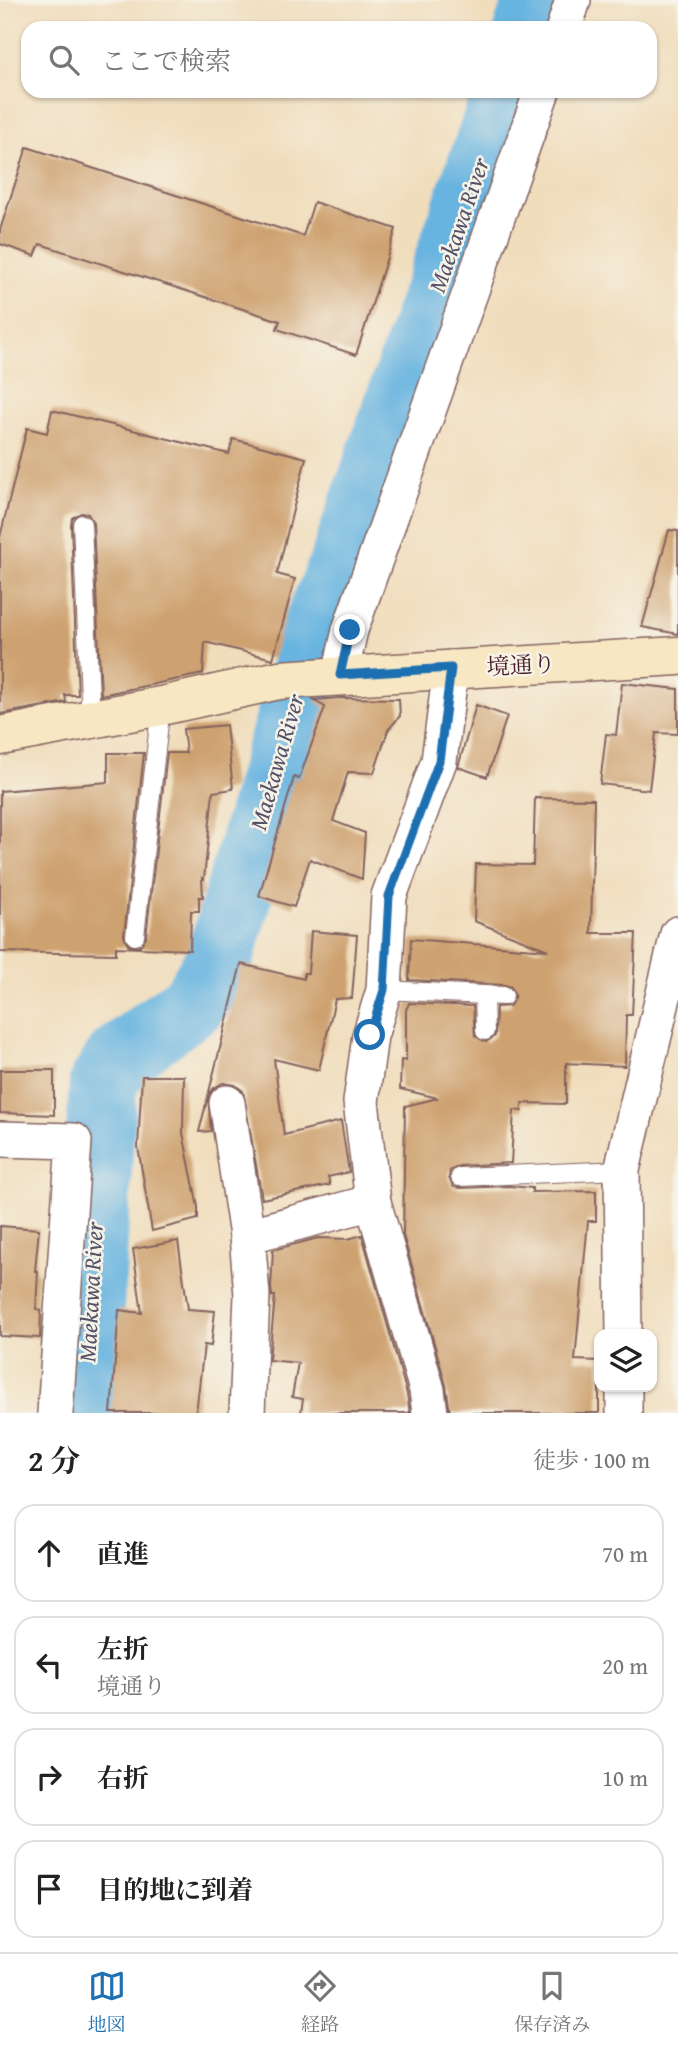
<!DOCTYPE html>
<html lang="ja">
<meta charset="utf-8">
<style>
:root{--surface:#fff;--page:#f6f6f6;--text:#222;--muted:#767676;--line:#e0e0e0;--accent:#1f6fb2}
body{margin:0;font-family:"Gentium Book Plus","Noto Serif JP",serif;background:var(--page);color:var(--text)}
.controls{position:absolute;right:21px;bottom:21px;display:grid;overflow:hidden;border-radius:14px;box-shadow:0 2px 5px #0004}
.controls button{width:63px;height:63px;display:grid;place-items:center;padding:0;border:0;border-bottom:2px solid var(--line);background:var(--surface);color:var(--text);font:35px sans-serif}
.stop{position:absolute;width:21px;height:21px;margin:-16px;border:5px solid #1f6fb2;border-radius:50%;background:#fff}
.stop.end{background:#1f6fb2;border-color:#fff;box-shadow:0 2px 7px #0008}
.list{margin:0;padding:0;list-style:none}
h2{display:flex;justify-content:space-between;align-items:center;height:91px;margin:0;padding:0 28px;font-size:30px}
h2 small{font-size:23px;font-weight:400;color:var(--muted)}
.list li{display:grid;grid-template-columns:46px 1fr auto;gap:21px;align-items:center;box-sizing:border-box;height:98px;margin:0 14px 14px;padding:0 14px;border:2px solid var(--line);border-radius:21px}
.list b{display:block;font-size:26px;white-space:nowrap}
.list p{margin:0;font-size:23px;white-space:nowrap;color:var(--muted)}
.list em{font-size:23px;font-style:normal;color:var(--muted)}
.icon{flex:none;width:38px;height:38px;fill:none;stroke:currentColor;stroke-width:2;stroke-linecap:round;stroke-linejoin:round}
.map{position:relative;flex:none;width:678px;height:1413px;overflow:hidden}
.search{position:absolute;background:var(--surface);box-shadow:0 2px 5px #0004;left:21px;right:21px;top:21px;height:77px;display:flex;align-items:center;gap:18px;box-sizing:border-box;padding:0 24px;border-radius:21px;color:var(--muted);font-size:26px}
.sheet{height:539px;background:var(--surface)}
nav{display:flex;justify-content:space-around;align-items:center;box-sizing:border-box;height:98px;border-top:2px solid var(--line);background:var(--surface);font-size:19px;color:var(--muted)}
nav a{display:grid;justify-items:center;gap:4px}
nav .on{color:var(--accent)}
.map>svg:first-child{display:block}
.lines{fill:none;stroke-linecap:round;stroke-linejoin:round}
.river{stroke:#67b4e0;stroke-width:68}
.building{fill:#cea170}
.lane-casing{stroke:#84625e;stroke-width:20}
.street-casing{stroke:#84625e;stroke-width:38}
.secondary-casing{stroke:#84625e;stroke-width:41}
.lane{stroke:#fff;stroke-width:18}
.street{stroke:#fff;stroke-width:35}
.secondary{stroke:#f7e8c3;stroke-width:38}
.route{stroke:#1f6fb2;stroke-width:9}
.labels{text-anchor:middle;stroke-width:5;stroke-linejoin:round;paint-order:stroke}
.street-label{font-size:23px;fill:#4a1f2b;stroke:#f7f3e8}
.water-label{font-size:24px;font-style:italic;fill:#54536a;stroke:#f7f3e8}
</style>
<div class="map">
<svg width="678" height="1413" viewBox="0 0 678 1413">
<rect width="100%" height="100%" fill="#f7f3e8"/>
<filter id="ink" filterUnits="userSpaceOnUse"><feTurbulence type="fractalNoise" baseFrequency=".0143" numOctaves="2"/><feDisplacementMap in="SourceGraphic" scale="14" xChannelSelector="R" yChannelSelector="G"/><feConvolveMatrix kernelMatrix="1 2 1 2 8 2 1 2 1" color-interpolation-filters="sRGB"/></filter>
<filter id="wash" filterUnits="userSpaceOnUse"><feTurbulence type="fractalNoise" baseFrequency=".00686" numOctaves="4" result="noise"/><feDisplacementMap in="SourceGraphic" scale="28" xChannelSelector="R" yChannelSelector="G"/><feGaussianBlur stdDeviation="1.57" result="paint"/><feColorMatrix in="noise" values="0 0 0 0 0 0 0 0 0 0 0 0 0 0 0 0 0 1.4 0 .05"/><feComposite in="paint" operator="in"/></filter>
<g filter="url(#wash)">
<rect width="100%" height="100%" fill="#f0ddbc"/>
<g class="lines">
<g class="river">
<path d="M528,28L539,0"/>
<path d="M84,1413L103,1083L119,1058L193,1003L219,961L317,626L341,569L507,91"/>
</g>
</g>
<g id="blocks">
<g class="building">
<path d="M27,147L303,236L314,202L396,229L356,355L277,329L280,321L40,244L35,256L0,244V230Z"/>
<path d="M52,410L229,454L233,439L306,458L277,574L295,579L273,659L205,642L203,674L101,695L93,523L88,514L81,513L72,518L71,525L78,695H65L66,702L0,714V537L27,428L47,433Z"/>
<path d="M669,530L678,531V634L642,627Z"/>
<path d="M622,683L678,689V734L656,733L649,790L600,784L606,734L616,735Z"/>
<path d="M341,698L399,699L400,716L388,730L374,773L348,772L333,821L365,833L362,879L310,859L294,907L259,896L294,777L299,779L325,707L313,700Z"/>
<path d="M476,705L507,716L487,777L458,767Z"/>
<path d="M226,725L233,789L213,792L204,879L202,878L203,897H199V911H191L190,950L116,947V954L0,952V791L108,782V753H144L124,935L128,945L139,947L146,937L167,753H186L183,729Z"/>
<path d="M535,798L594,799L591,933H636L632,1015H626L625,1066L566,1063V1104L522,1103V1111L514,1110L511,1163L459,1166L450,1171L449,1178L454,1187L460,1188L509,1186L532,1188V1192L596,1191V1221H588L575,1360L599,1361V1413H450L446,1385L403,1235L405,1106L438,1098L400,1089L401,1060L406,1061V1010L409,1003L473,1006L475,1036L486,1042L495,1036L496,1007L510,1006L515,996L511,987L505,985L409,980L411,939L548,950L474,921L476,864L533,865Z"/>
<path d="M311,931L357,935L352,998L335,999L319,1070L274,1059L284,1135L341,1121L349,1172L328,1177L330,1185L262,1199L243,1091L235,1085L223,1083L214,1088L208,1096L241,964L304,979V973H308Z"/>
<path d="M0,1070H54V1115L0,1113Z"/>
<path d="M142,1076H184L183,1133L198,1207V1219L152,1231L138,1147Z"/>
<path d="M208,1096L211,1131L199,1132Z"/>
<path d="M0,1226L39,1229L35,1271H38L36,1309L41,1310L40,1338L0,1336Z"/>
<path d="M362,1235L407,1394L410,1413H301L303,1399L292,1397L298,1363L269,1360L275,1296H272L271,1287L273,1250L318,1238L348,1239Z"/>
<path d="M178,1241L188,1309L215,1311L211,1346L204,1345L196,1413H111L119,1310L142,1313L133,1249Z"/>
</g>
</g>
</g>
<g filter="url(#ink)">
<use href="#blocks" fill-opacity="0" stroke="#84625e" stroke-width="2"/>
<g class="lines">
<defs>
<g id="lane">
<path d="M82,524L91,720"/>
<path d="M135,936L161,706"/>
<path d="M384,990L504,996"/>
<path d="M484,995L485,1031"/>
<path d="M460,1177L622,1170"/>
</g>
<g id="street">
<path d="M564,28L573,0"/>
<path d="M340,675L350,630L542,91"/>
<path d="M227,1103L247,1236"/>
<path d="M0,1139L74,1141L55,1413"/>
<path d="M624,1334L622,1170L678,934"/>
<path d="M624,1387V1413"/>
<path d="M247,1413L252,1295L247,1236L373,1202"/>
<path d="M430,1413L427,1390L373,1202L361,1102L370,1036L384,990L389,896L439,761L451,668"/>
</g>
<path id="secondary" d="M0,736L161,706L279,680L678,656"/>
</defs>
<use href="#lane" class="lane-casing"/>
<use href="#street" class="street-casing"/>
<use href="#secondary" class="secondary-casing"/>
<use href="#lane" class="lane"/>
<use href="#street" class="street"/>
<use href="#secondary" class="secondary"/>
</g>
</g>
<g class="lines" filter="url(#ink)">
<path class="route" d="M350,630L340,675L451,668L439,761L389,896L384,990L370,1035"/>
</g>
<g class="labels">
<g class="street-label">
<text transform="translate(521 665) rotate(-3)" y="8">境通り</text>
</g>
<g class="water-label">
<text transform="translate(459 225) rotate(-71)" y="8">Maekawa River</text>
<text transform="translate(277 762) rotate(-74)" y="8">Maekawa River</text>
<text transform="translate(91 1292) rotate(-87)" y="8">Maekawa River</text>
</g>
</g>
</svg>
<div class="controls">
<button><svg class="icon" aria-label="layers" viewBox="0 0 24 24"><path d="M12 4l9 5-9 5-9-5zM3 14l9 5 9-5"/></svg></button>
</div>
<div class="stop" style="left:370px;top:1035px"></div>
<div class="stop end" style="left:350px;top:630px"></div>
<div class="search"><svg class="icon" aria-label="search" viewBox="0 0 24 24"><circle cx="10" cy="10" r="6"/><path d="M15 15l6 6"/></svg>ここで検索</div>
</div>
<section class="sheet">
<h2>2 分<small>徒歩 · 100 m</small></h2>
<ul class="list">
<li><svg class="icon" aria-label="ahead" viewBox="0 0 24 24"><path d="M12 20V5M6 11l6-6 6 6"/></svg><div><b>直進</b></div><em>70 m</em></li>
<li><svg class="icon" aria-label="left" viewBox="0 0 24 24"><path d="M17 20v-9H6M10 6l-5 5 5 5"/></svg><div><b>左折</b><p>境通り</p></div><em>20 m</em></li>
<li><svg class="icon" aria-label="right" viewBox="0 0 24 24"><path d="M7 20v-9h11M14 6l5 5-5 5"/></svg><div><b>右折</b></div><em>10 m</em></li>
<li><svg class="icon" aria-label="arrive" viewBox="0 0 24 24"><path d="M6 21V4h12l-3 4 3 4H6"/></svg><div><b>目的地に到着</b></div></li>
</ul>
</section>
<nav>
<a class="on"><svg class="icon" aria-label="map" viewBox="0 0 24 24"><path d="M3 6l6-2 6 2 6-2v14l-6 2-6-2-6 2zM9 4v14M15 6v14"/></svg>地図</a>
<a><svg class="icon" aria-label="directions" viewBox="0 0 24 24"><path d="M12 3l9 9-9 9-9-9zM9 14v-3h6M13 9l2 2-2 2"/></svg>経路</a>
<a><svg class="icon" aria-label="saved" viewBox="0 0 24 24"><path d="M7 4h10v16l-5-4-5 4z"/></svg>保存済み</a>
</nav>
